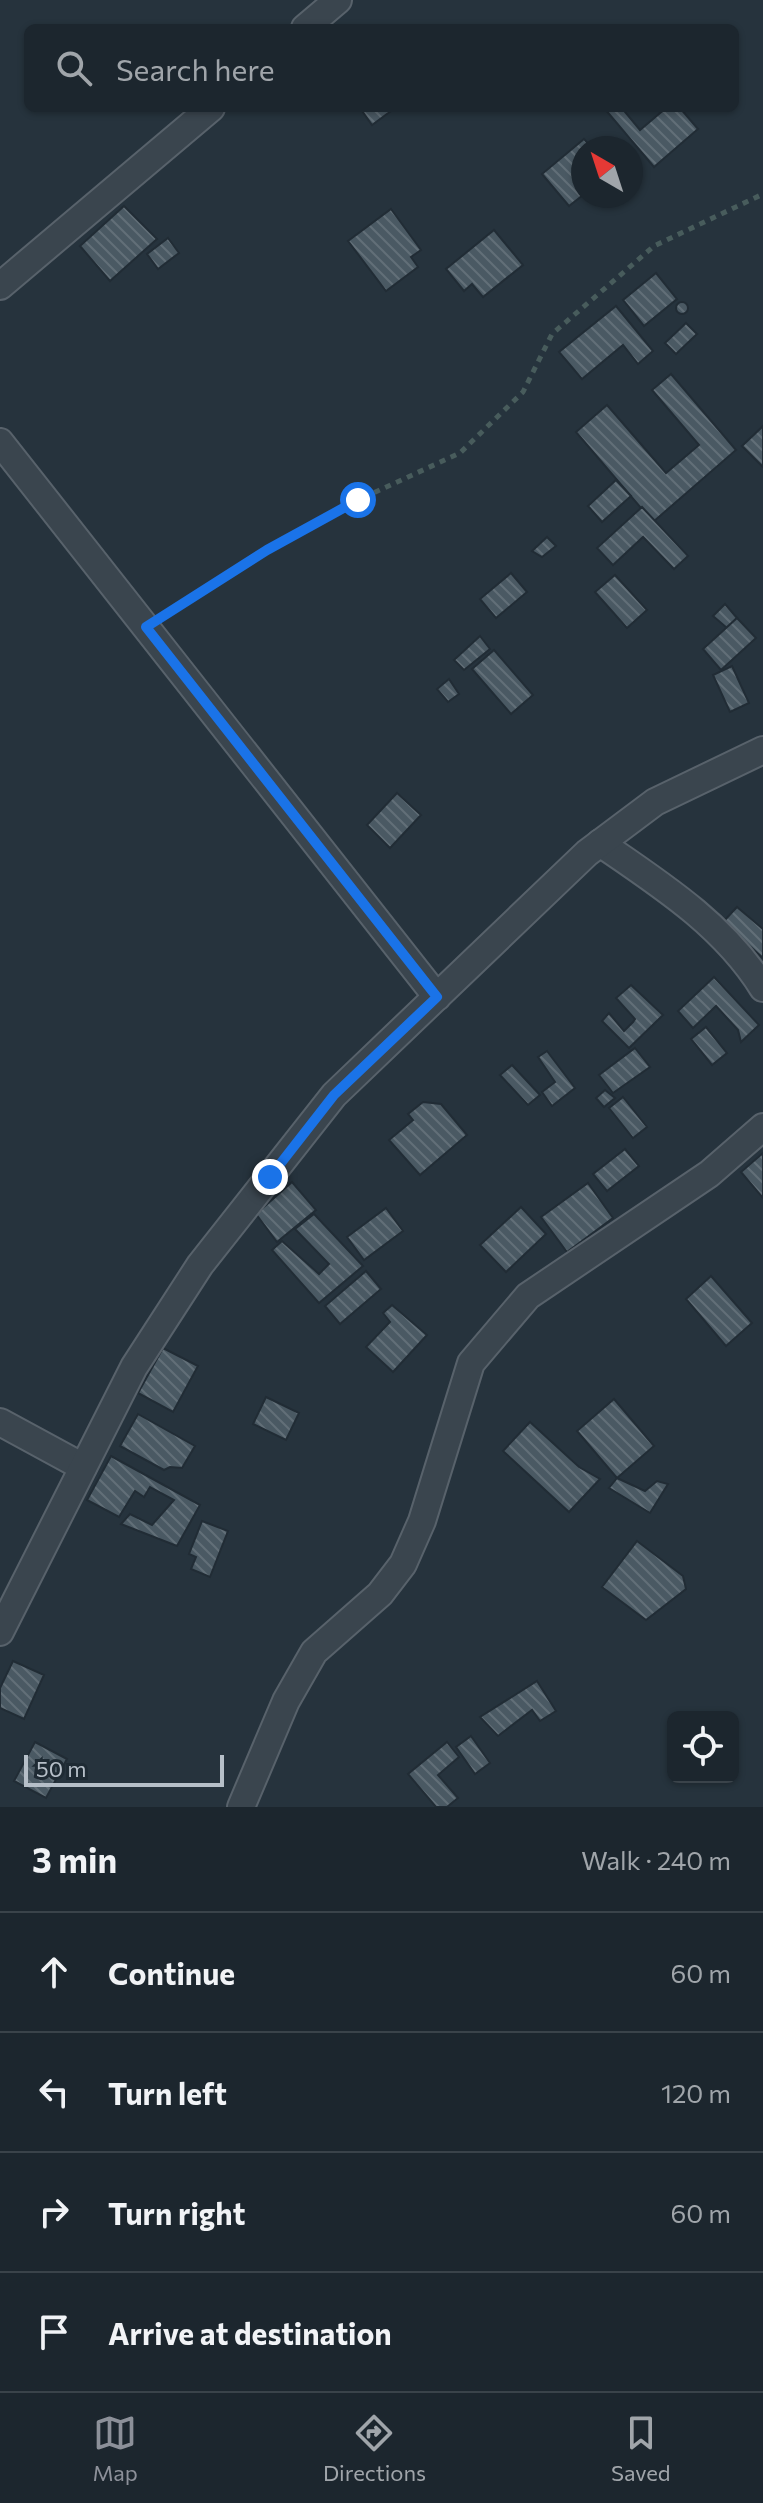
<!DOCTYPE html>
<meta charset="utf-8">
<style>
:root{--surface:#1c262e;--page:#252e36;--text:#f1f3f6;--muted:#a0a5aa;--line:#3a434a;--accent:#8c9099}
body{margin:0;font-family:Commissioner,sans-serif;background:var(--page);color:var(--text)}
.controls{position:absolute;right:24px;bottom:24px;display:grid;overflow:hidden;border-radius:12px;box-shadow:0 2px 6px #0004}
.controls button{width:72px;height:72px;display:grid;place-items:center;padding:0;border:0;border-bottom:2px solid var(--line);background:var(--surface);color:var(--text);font:40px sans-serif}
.compass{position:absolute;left:571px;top:136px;width:72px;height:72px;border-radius:50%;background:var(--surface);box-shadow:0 2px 6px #0004;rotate:321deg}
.scale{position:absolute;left:24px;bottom:20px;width:200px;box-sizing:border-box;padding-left:8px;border:4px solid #b6bfc8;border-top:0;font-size:22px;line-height:28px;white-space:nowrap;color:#b6bfc8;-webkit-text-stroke:6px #1e2a33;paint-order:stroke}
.stop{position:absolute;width:24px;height:24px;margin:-18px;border:6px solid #1a73e8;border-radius:50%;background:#fff}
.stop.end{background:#1a73e8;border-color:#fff;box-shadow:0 2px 8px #0008}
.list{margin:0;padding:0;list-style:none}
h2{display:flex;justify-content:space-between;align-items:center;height:104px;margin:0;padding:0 32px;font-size:34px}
h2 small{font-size:26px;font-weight:400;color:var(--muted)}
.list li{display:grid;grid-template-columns:52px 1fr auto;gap:24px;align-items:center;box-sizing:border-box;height:120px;padding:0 32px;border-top:2px solid var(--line)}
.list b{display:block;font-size:30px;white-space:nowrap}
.list em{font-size:26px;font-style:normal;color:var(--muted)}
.icon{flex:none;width:44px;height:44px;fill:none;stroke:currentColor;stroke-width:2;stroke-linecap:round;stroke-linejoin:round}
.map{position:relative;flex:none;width:763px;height:1807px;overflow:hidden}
.search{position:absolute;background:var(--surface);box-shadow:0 2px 6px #0004;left:24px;right:24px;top:24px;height:88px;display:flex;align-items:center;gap:20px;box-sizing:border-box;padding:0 28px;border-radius:12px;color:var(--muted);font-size:30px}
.sheet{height:584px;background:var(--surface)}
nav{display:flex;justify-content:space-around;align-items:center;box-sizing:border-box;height:112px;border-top:2px solid var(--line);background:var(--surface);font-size:22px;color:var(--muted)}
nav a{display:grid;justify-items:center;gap:4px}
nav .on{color:var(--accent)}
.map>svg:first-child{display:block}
.building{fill:url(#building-back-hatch);stroke:#212c35;stroke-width:2}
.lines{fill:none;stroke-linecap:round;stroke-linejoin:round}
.minor-casing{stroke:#58626b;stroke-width:30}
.path{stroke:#485c5c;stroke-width:5;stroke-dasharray:6 6;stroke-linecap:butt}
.minor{stroke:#3a454e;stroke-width:26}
.route{stroke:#1a73e8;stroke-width:10}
</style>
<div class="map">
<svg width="763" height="1807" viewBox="0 0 763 1807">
<defs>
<pattern id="building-back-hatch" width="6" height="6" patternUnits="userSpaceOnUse" patternTransform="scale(2)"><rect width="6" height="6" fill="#4a5963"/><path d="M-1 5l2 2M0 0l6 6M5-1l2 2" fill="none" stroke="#626f78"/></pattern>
</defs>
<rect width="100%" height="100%" fill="#26333d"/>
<g class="building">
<path d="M360,108H395L372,125Z"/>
<path d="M604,108H630L625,112L640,130L666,108H680L698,129L654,167Z"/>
<path d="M584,139L592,148H583V195L569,206L542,174Z"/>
<path d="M124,206L157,239L110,281L80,246Z"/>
<path d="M391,209L421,250L411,257L418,267L386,291L348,241Z"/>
<path d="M494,230L523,265L483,297L472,284L464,291L446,269Z"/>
<path d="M168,238L179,253L158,269L147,254Z"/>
<path d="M656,273L677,299L644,326L623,300Z"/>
<circle cx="682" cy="308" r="6"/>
<path d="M616,306L653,351L638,364L623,345L582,379L559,352Z"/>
<path d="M686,323L697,334L676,354L665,343Z"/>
<path d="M671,374L736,450L653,522L576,432L607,405L666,473L699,445L652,390Z"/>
<path d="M763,426V467L742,446Z"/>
<path d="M616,480L631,496L602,522L588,506Z"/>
<path d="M642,507L688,556L674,569L643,537L613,565L597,548Z"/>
<path d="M547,537L556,546L542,557L532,551Z"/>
<path d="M511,573L527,592L496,618L480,599Z"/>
<path d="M615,575L647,610L627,628L595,592Z"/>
<path d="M725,604L737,618L727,628L713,616Z"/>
<path d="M737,618L756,638L721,670L703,649Z"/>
<path d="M480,636L490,649L464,670L454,660Z"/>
<path d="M494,650L533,695L511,714L472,669Z"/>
<path d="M732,666L749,703L730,712L713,675Z"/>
<path d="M449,679L459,694L448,702L437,689Z"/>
<path d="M397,793L421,815L390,848L367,825Z"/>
<path d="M737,907L763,929V958L723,922Z"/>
<path d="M714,977L759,1025L741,1042L738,1030L716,1006L693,1028L678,1011Z"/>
<path d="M631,985L663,1015L629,1048L602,1021L609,1013L624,1031L633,1022L635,1019L616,998Z"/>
<path d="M706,1027L727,1053L712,1065L691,1039Z"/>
<path d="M635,1048L650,1067L613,1093L599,1075Z"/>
<path d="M547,1051L575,1088L552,1106L542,1092L555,1082L538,1057Z"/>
<path d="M512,1065L540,1095L528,1105L500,1075Z"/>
<path d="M605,1090L615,1098L604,1107L596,1098Z"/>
<path d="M623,1097L647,1127L633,1138L609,1108Z"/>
<path d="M423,1102L441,1104L467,1135L420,1175L389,1140L413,1120L408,1114Z"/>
<path d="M625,1149L639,1166L607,1191L593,1174Z"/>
<path d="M763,1153V1198L741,1172Z"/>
<path d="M292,1182L316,1210L277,1242L256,1214Z"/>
<path d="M588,1183L613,1218L567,1252L541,1217Z"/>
<path d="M521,1207L546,1234L506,1272L480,1245Z"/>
<path d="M386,1208L403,1231L364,1260L347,1237Z"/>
<path d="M314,1214L363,1266L319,1303L272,1250L282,1241L319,1274L329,1264L295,1229Z"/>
<path d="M366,1271L381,1289L340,1324L325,1306Z"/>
<path d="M711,1276L752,1323L726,1346L686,1299Z"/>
<path d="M392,1305L427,1335L393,1372L366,1347L390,1322L383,1313Z"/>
<path d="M163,1348L198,1366L173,1412L138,1393Z"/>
<path d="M266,1397L299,1413L286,1440L253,1424Z"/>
<path d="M614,1399L654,1446L617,1478L577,1431Z"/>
<path d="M138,1414L195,1446L182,1468L170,1467L164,1470L120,1446Z"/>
<path d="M530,1422L579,1467L600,1479L569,1512L503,1451Z"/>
<path d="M111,1456L200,1505L177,1546L121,1524L130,1514L152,1525L174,1500L150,1487L144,1497L135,1491L119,1517L87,1500Z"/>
<path d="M617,1478L645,1491L657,1481L668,1484L650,1513L609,1488Z"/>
<path d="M202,1521L228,1531L210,1577L191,1569L196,1557L189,1554Z"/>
<path d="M637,1541L683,1576L686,1589L646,1620L602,1587Z"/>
<path d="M13,1661L44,1675L24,1719L0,1708V1688Z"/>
<path d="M537,1681L556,1711L540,1721L532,1710L498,1736L480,1717Z"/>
<path d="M471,1736L490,1763L475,1774L456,1747Z"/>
<path d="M35,1742L67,1759L46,1798L14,1781Z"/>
<path d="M447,1742L459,1757L438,1775L458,1798L447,1807H436L408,1774Z"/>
</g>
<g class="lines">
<defs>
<g id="minor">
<path d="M305,28L338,0"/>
<path d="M0,286L211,108"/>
<path d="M0,442L437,997"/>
<path d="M600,843C660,884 724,925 763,988"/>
<path d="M0,1422L83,1467"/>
<path d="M0,1632L134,1367L200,1265L334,1095L587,853L655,802L763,750"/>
<path d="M241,1807L286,1701L314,1652L380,1594L403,1564L422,1521L471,1363L528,1296L709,1174L763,1127"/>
</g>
</defs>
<use href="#minor" class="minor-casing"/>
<path class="path" d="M167,613L267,550L358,500L460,453L523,392L552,334L654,246L763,194"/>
<use href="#minor" class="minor"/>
</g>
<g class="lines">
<path class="route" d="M270,1177L334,1095L437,997L146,627L267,550L358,500"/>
</g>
</svg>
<div class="controls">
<button><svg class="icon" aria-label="locate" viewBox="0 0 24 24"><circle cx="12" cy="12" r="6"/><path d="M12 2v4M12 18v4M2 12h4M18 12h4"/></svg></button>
</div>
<svg class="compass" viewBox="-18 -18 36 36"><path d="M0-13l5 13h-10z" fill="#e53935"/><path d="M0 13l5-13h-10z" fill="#a0a5aa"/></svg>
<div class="scale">50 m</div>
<div class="stop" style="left:358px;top:500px"></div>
<div class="stop end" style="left:270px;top:1177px"></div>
<div class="search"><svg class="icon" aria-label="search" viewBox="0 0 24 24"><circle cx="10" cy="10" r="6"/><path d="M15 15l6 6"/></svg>Search here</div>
</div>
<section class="sheet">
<h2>3 min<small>Walk · 240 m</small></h2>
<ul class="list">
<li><svg class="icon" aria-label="ahead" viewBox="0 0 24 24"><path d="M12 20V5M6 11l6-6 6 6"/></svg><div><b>Continue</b></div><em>60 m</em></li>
<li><svg class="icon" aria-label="left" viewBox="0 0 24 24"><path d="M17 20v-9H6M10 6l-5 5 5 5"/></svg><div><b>Turn left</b></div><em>120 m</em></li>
<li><svg class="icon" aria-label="right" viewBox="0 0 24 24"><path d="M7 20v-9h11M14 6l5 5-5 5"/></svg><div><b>Turn right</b></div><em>60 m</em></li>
<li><svg class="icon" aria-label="arrive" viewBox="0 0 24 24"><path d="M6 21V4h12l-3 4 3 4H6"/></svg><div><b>Arrive at destination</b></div></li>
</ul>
</section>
<nav>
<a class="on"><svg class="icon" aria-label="map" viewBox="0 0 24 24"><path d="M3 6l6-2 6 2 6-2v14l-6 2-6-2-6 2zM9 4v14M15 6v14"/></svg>Map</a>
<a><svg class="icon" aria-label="directions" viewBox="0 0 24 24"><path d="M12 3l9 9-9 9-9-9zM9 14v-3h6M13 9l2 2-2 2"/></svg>Directions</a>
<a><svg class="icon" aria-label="saved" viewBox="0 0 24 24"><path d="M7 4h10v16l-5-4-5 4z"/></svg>Saved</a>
</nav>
